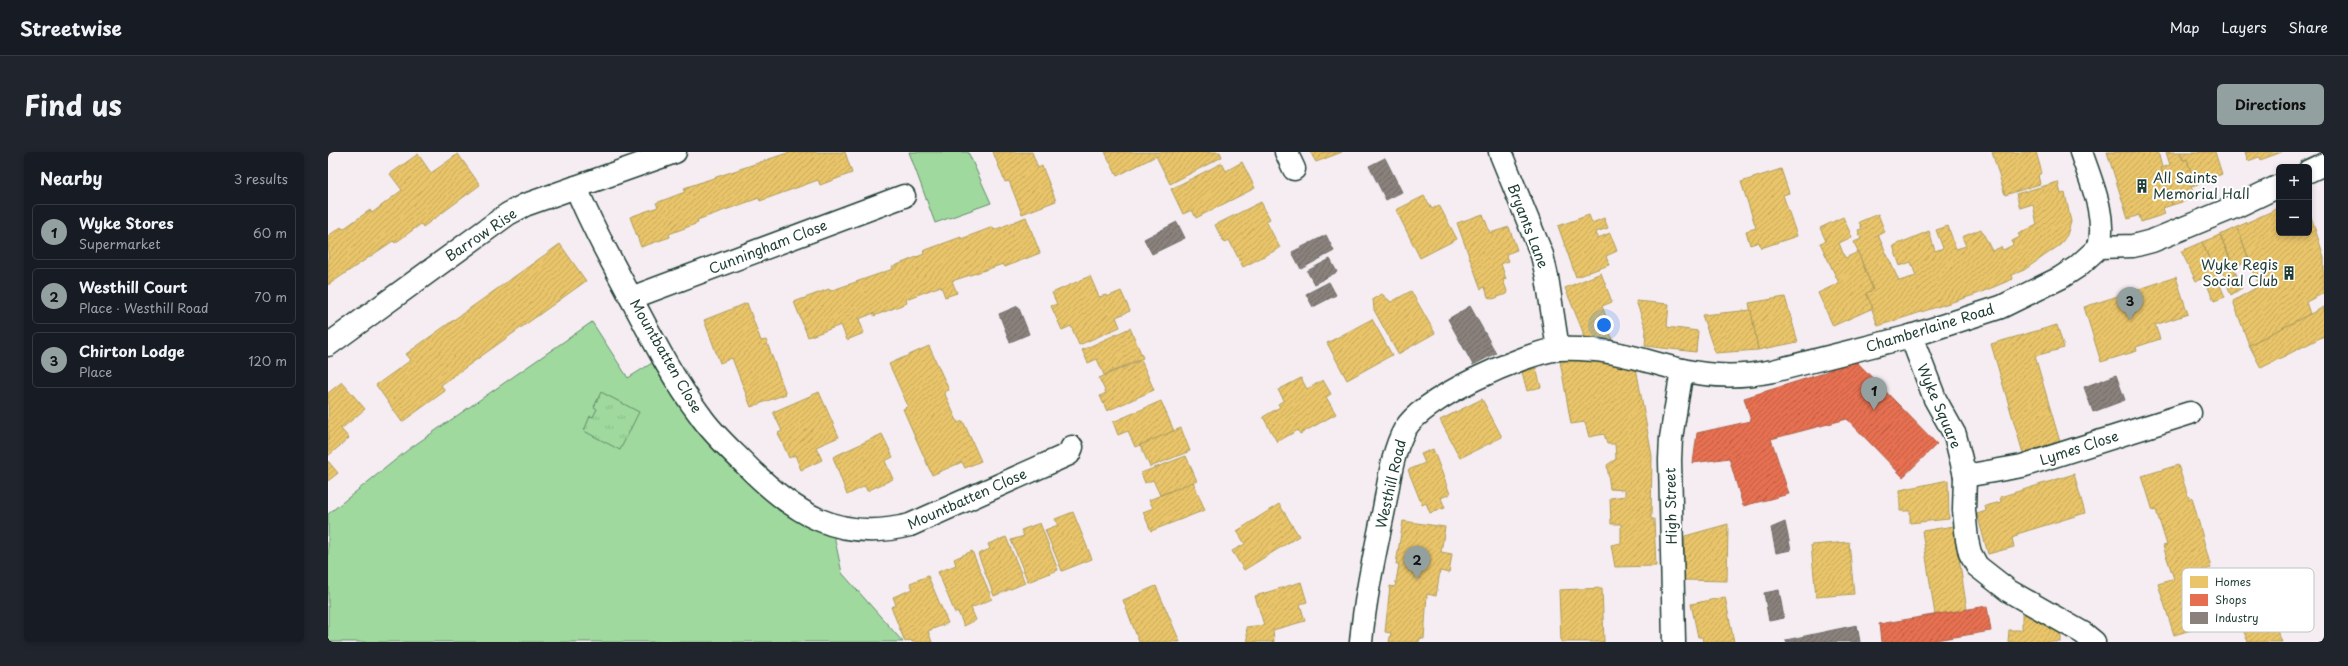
<!DOCTYPE html>
<meta charset="utf-8">
<style>
:root{--surface:#171b24;--page:#20242c;--text:#f1f3f6;--muted:#9ea1a6;--line:#363941;--accent:#92a19f}
body{margin:0;font-family:"Playpen Sans",sans-serif;background:var(--page);color:var(--text)}
.controls{position:absolute;right:12px;top:12px;display:grid;overflow:hidden;border-radius:6px;box-shadow:0 2px 6px #0003}
.controls button{width:36px;height:36px;display:grid;place-items:center;padding:0;border:0;border-bottom:1px solid var(--line);background:var(--surface);color:var(--text);font:20px sans-serif}
.you{position:absolute;left:1276px;top:173px;width:14px;height:14px;margin:-10px;border:3px solid #fff;border-radius:50%;background:#1a73e8;box-shadow:0 0 0 6px #1a73e833}
.badge{display:grid;place-items:center;width:26px;height:26px;border-radius:50%;background:var(--accent);color:#111;font-size:13px;font-weight:700}
.pin{position:absolute;translate:-50% -33px;filter:drop-shadow(0 1px 2px #0008)}
.pin::after{content:'';position:absolute;top:21px;width:14px;height:12px;background:inherit;clip-path:polygon(0 0,100% 0,50% 100%)}
.list{margin:0;padding:0;list-style:none}
h2{display:flex;justify-content:space-between;align-items:center;height:52px;margin:0;padding:0 16px;font-size:17px}
h2 small{font-size:13px;font-weight:400;color:var(--muted)}
.list li{display:grid;grid-template-columns:26px 1fr auto;gap:12px;align-items:center;box-sizing:border-box;height:56px;margin:0 8px 8px;padding:0 8px;border:1px solid var(--line);border-radius:6px}
.list b{display:block;font-size:15px;white-space:nowrap}
.list p{margin:0;font-size:13px;white-space:nowrap;color:var(--muted)}
.list em{font-size:13px;font-style:normal;color:var(--muted)}
.map{position:relative;flex:none;width:1996px;height:490px;overflow:hidden;border-radius:6px}
header{display:flex;align-items:center;gap:24px;box-sizing:border-box;height:56px;padding:0 20px;background:var(--surface);border-bottom:1px solid var(--line)}
header strong{font-size:19px}
nav{display:flex;gap:22px;margin-inline-start:auto;font-size:14px}
.intro{display:flex;align-items:center;justify-content:space-between;box-sizing:border-box;height:96px;padding:0 24px}
h1{margin:0;font-size:28px}
.button{padding:10px 18px;border-radius:6px;background:var(--accent);color:#111;font-size:14px;font-weight:700}
main{display:flex;gap:24px;padding:0 24px}
aside{flex:1;background:var(--surface);border-radius:6px;box-shadow:0 2px 6px #0003}
.map>svg:first-child{display:block}
.grass{fill:#a0d99e;stroke:#608b69}
.park{fill:url(#park-tufts);stroke:#608b69}
.homes{fill:url(#homes-hatch);stroke:#ac9c5a}
.shops{fill:url(#shops-hatch);stroke:#ab6048}
.industry{fill:url(#industry-hatch);stroke:#6a6d66}
.lines{fill:none;stroke-linecap:round;stroke-linejoin:round}
.minor-casing{stroke:#1f3d34;stroke-width:25}
.minor{stroke:#fff;stroke-width:22}
.labels{text-anchor:middle;stroke-width:4;stroke-linejoin:round;paint-order:stroke}
.poi-label{font-size:14px;fill:#1f3d34;stroke:#fff;text-anchor:start}
.street-label{font-size:14px;fill:#1f3d34;stroke:#fff}
.key{fill:#fff;stroke:#bcc5c2;stroke-width:1}
.key-label{font-size:11px;fill:#1f3d34}
</style>
<header>
<strong>Streetwise</strong>
<nav><a>Map</a><a>Layers</a><a>Share</a></nav>
</header>
<div class="intro"><h1>Find us</h1><a class="button">Directions</a></div>
<main>
<aside>
<h2>Nearby<small>3 results</small></h2>
<ul class="list">
<li><span class="badge">1</span><div><b>Wyke Stores</b><p>Supermarket</p></div><em>60 m</em></li>
<li><span class="badge">2</span><div><b>Westhill Court</b><p>Place · Westhill Road</p></div><em>70 m</em></li>
<li><span class="badge">3</span><div><b>Chirton Lodge</b><p>Place</p></div><em>120 m</em></li>
</ul>
</aside>
<div class="map">
<svg width="1996" height="490" viewBox="0 0 1996 490">
<defs>
<pattern id="park-tufts" width="24" height="20" patternUnits="userSpaceOnUse"><rect width="24" height="20" fill="#a0d99e"/><path d="M3 7l-1-3M5 7V3M7 7l1-3M15 17l-1-3M17 17v-4M19 17l1-3" fill="none" stroke="#89bb89"/></pattern>
<pattern id="homes-hatch" width="6" height="6" patternUnits="userSpaceOnUse"><rect width="6" height="6" fill="#e9c46a"/><path d="M-1 1l2-2M0 6l6-6M5 7l2-2" fill="none" stroke="#c7a95c"/></pattern>
<pattern id="shops-hatch" width="6" height="6" patternUnits="userSpaceOnUse"><rect width="6" height="6" fill="#e76f51"/><path d="M-1 1l2-2M0 6l6-6M5 7l2-2" fill="none" stroke="#bb5c44"/></pattern>
<pattern id="industry-hatch" width="6" height="6" patternUnits="userSpaceOnUse"><rect width="6" height="6" fill="#8a817c"/><path d="M-1 1l2-2M0 6l6-6M5 7l2-2" fill="none" stroke="#706b66"/></pattern>
</defs>
<rect width="100%" height="100%" fill="#f6edf3"/>
<filter id="ink" filterUnits="userSpaceOnUse"><feTurbulence type="fractalNoise" baseFrequency=".025" numOctaves="2"/><feDisplacementMap in="SourceGraphic" scale="8" xChannelSelector="R" yChannelSelector="G"/><feConvolveMatrix kernelMatrix="1 2 1 2 8 2 1 2 1" color-interpolation-filters="sRGB"/></filter>
<g filter="url(#ink)">
<g class="grass">
<path d="M581,0H640L663,51L607,71Z"/>
<path d="M264,170L300,226L324,211L339,236L451,359L505,379L514,421L575,490H0V362L81,297Z"/>
</g>
<path class="park" d="M273,240L311,260L292,298L256,279L262,264L265,265L269,257L266,255Z"/>
<g class="homes">
<path d="M462,0H517L524,21L492,33L490,28L432,49L431,46L369,68L370,71L341,82L342,85L313,95L302,65L330,55L328,51L357,40L356,36Z"/>
<path d="M665,0H704L710,16L714,14L728,49L694,62L681,29L677,30Z"/>
<path d="M777,0H892L894,5L842,32L828,4L789,24Z"/>
<path d="M982,0H1014L988,10Z"/>
<path d="M1664,0H1708L1714,21L1710,23L1712,32L1677,43Z"/>
<path d="M1779,0H1830L1844,53L1835,56L1837,62L1813,70L1811,63L1800,67Z"/>
<path d="M1838,0H1852L1855,8L1859,7L1867,33L1863,34L1867,46L1844,53L1833,16L1842,13Z"/>
<path d="M1853,0H1887L1894,22L1867,33L1859,7L1855,8Z"/>
<path d="M1917,0H1954L1932,8L1931,5L1920,9Z"/>
<path d="M90,2L103,21L130,2L152,33L95,75L93,72L67,91L65,89L0,133V84L13,75L15,77L42,58L44,61L74,38L62,22Z"/>
<path d="M914,10L927,36L868,66L864,58L855,62L843,37L894,11L898,19Z"/>
<path d="M1453,17L1461,41L1455,43L1469,84L1433,96L1431,90L1422,93L1418,79L1428,76L1413,30Z"/>
<path d="M1730,30L1733,42L1737,41L1743,70L1739,83L1732,93L1696,118L1684,123L1685,127L1649,142L1550,174L1538,141L1545,138L1526,90L1533,87L1530,78L1534,77L1531,70L1550,62L1557,80L1550,83L1571,129L1588,124L1583,110L1572,114L1565,94L1601,79L1607,99L1615,96L1608,78L1620,74L1628,97L1638,94L1634,85L1653,77L1664,99L1673,95L1675,98L1685,93L1684,89L1692,85L1690,82L1709,73L1705,52L1692,56L1688,42Z"/>
<path d="M1096,44L1104,57L1111,53L1129,87L1092,106L1068,58Z"/>
<path d="M933,50L942,67L938,69L952,96L915,115L901,88L896,91L887,73Z"/>
<path d="M1951,56V81H1981V58L1996,105V141L1978,150L1982,162L1921,193L1905,149L1931,134L1909,75Z"/>
<path d="M1155,62L1162,81L1181,75L1189,98L1178,102L1181,109L1173,112L1178,127L1175,128L1179,139L1178,142L1165,147L1160,145L1157,135L1153,137L1129,71Z"/>
<path d="M1261,63L1264,71L1276,66L1280,76L1268,80L1270,86L1282,81L1289,99L1278,104L1281,113L1248,125L1230,74Z"/>
<path d="M698,65L712,101L677,115L675,112L624,129L629,141L617,145L613,134L578,147L579,151L546,164V161L531,167L536,181L519,188L513,173L480,185L466,150L501,137L502,139L565,117L564,115L596,102L595,99L633,85V87L665,75L666,78Z"/>
<path d="M1515,65L1524,85L1511,91L1517,106L1530,100L1545,138L1538,141L1545,156L1505,174L1490,141L1511,131L1492,91L1498,89L1492,76Z"/>
<path d="M1909,75L1921,108L1906,115L1892,83Z"/>
<path d="M1892,83L1914,136L1903,143L1894,119L1888,122L1874,90Z"/>
<path d="M1874,90L1897,145L1886,149L1876,126L1868,129L1853,99Z"/>
<path d="M232,92L258,129L113,233L117,239L74,270L48,233L83,208L78,202Z"/>
<path d="M1273,121L1284,150L1274,154L1280,170L1284,188L1255,185V180L1237,136Z"/>
<path d="M762,124L771,145L778,143L779,145L793,139L802,159L788,165L792,175L751,193L743,174L734,178L723,154L729,152L724,141Z"/>
<path d="M1848,125L1860,162L1827,173L1832,187L1808,195L1809,199L1773,210L1756,155Z"/>
<path d="M1083,139L1107,181L1070,202L1046,158L1045,147L1054,142L1063,150Z"/>
<path d="M1457,145L1470,190L1430,198L1421,151Z"/>
<path d="M1308,149L1341,152L1339,175L1370,179L1368,200L1317,194L1318,177Z"/>
<path d="M419,151L433,189L438,188L458,242L423,255L404,206L392,211L376,168Z"/>
<path d="M1996,155V184L1933,216L1921,193Z"/>
<path d="M1423,158L1430,198L1387,201L1374,163Z"/>
<path d="M1044,167L1064,203L1019,228L999,191Z"/>
<path d="M1729,173L1736,196L1707,204L1732,290L1695,301L1663,192Z"/>
<path d="M802,176L815,206L776,223L769,207L760,211L754,198Z"/>
<path d="M601,194L621,238L616,240L630,271L635,269L653,309L637,316L634,310L604,323L575,257L580,254L561,212Z"/>
<path d="M1264,206L1307,210L1324,304L1323,367H1326L1328,414L1287,415L1283,393L1293,391V372H1283L1282,346L1297,344V338L1282,337L1279,313L1288,307L1287,292H1279L1276,282L1261,285L1257,270L1243,272L1232,209Z"/>
<path d="M813,208L826,238L779,259L772,244L778,241L771,226Z"/>
<path d="M1208,216L1213,235L1199,239L1194,220Z"/>
<path d="M973,226L979,237L995,228L1003,242L998,245L1008,262L972,282L970,278L949,290L935,265L952,255L950,252L956,248L950,238Z"/>
<path d="M14,230L37,257L13,277L21,286L0,304V241Z"/>
<path d="M491,240L511,285L488,295L494,308L473,318L467,303L461,306L450,281L454,279L445,260Z"/>
<path d="M1154,247L1174,285L1132,306L1112,268Z"/>
<path d="M833,249L846,279L807,295L800,279L790,283L785,270Z"/>
<path d="M853,276L862,299L822,315L812,293Z"/>
<path d="M554,282L565,305L557,309L565,327L539,339L537,334L519,343L505,305Z"/>
<path d="M1105,297L1122,342L1113,346L1117,356L1102,361L1098,351L1094,353L1080,318L1097,311L1093,302Z"/>
<path d="M858,304L869,329L832,343L825,328L817,331L813,321Z"/>
<path d="M0,309L10,321L0,329Z"/>
<path d="M1850,313L1861,347L1864,345L1883,416L1865,422L1880,473L1846,483L1830,432L1846,427L1835,394L1839,393L1828,358L1825,359L1814,324Z"/>
<path d="M1746,322L1757,361L1689,382V384L1684,386L1686,395L1660,402L1649,362L1658,359L1657,354L1673,350L1672,345Z"/>
<path d="M1620,328L1621,367L1582,371V359H1572V338Z"/>
<path d="M865,330L877,358L823,379L815,360L825,356L821,348Z"/>
<path d="M951,352L971,384L916,418L904,399L917,392L909,379Z"/>
<path d="M745,360L764,407L734,419L717,378L730,373L727,367Z"/>
<path d="M1075,369L1117,375L1113,400L1124,402L1121,421L1112,419L1108,444L1099,442L1096,487L1092,486L1091,490H1061L1063,481L1057,480L1062,434L1067,435L1071,412H1068Z"/>
<path d="M712,371L730,418L700,430L683,388L696,384L693,378Z"/>
<path d="M1400,372L1399,429L1355,428L1357,384Z"/>
<path d="M1626,374L1639,458L1607,463L1594,379Z"/>
<path d="M678,385L697,431L666,444L650,402L662,397L660,392Z"/>
<path d="M1521,390L1526,442L1488,445L1483,393Z"/>
<path d="M644,399L664,447L643,456L648,468L636,474L630,460L627,461L610,420L628,413L626,407Z"/>
<path d="M600,424L620,471L600,479L604,490H584L583,488L577,490L563,455L568,453L565,445L585,437L582,431Z"/>
<path d="M973,430L979,450L972,452L977,469L945,478L946,490H920L918,475L936,473L927,444Z"/>
<path d="M828,434L852,490H811L795,448Z"/>
<path d="M1274,436L1276,490H1233L1231,438Z"/>
<path d="M1397,445L1406,490H1375L1374,485H1370L1363,452Z"/>
<path d="M1694,456L1733,476V490H1680L1681,478H1694Z"/>
<path d="M1943,463L1954,490H1920L1914,475Z"/>
</g>
<g class="shops">
<path d="M1525,206L1609,292L1575,325L1519,267L1443,287L1461,342L1415,354L1401,306L1365,311L1369,281L1423,269L1416,246L1493,222Z"/>
<path d="M1659,454L1663,479L1608,488L1609,490H1553L1551,472Z"/>
</g>
<g class="industry">
<path d="M1057,6L1074,40L1058,48L1041,14Z"/>
<path d="M849,70L857,86L824,102L816,87Z"/>
<path d="M998,83L1006,99L973,117L964,100Z"/>
<path d="M1002,107L1009,120L986,132L979,119Z"/>
<path d="M1001,130L1008,143L985,155L978,142Z"/>
<path d="M690,154L701,182L682,190L671,162Z"/>
<path d="M1142,154L1168,201L1145,213L1120,167Z"/>
<path d="M1788,223L1797,248L1765,260L1756,235Z"/>
<path d="M1457,370L1463,398L1448,401L1443,376Z"/>
<path d="M1451,438L1456,466L1441,469L1436,441Z"/>
<path d="M1529,473L1532,490H1458V488Z"/>
</g>
<g class="lines">
<defs>
<g id="minor">
<path d="M958,0L966,17"/>
<path d="M1172,0L1214,103L1219,125L1230,197"/>
<path d="M1753,0C1763,30 1779,64 1771,95"/>
<path d="M1981,19L1996,12"/>
<path d="M248,35C263,74 284,109 303,146C324,186 345,227 372,263C384,281 401,296 417,312C465,361 511,391 582,373L741,302L744,295"/>
<path d="M303,146L576,44"/>
<path d="M1583,184L1607,247L1627,283L1637,324L1636,358L1639,388L1642,401L1649,414L1681,439L1755,481L1766,490"/>
<path d="M0,193L180,62L197,53L347,0"/>
<path d="M1637,324L1694,314L1862,261"/>
<path d="M1033,490C1037,445 1047,401 1056,357C1061,330 1064,300 1077,277C1095,246 1194,202 1230,197C1242,196 1255,197 1267,198C1297,201 1324,211 1354,218C1384,225 1415,225 1445,219L1583,184L1673,155L1732,126L1749,115L1771,95L1805,94L1824,89L1907,55L1951,34"/>
<path d="M1346,490L1342,308L1343,286L1354,218"/>
</g>
</defs>
<use href="#minor" class="minor-casing"/>
<use href="#minor" class="minor"/>
</g>
</g>
<defs>
<symbol id="building-bare" viewBox="-9 -9 18 18"><path d="M-4-6H4V6H1V3H-1V6H-4ZM-2.5-4.3h1.7v1.8h-1.7ZM.8-4.3h1.7v1.8H.8ZM-2.5-1h1.7V.8h-1.7ZM.8-1h1.7V.8H.8Z" fill="#1f3d34" stroke="#fff" stroke-width="2.5" paint-order="stroke"/></symbol>
</defs>
<g fill-rule="evenodd">
<use href="#building-bare" x="1804" y="24" width="20" height="20"/>
<use href="#building-bare" x="1951" y="111" width="20" height="20"/>
</g>
<g class="labels">
<g class="poi-label">
<text x="1825" y="31">All Saints<tspan x="1825" dy="16">Memorial Hall</tspan></text>
<text x="1950" y="118" text-anchor="end">Wyke Regis<tspan x="1950" dy="16">Social Club</tspan></text>
</g>
<g class="street-label">
<text transform="translate(1200 74) rotate(69)" y="5">Bryants Lane</text>
<text transform="translate(153 83) rotate(-34)" y="5">Barrow Rise</text>
<text transform="translate(440 95) rotate(-21)" y="5">Cunningham Close</text>
<text transform="translate(1602 176) rotate(-17)" y="5">Chamberlaine Road</text>
<text transform="translate(338 204) rotate(60)" y="5">Mountbatten Close</text>
<text transform="translate(1611 254) rotate(67)" y="5">Wyke Square</text>
<text transform="translate(1751 296) rotate(-18)" y="5">Lymes Close</text>
<text transform="translate(1063 332) rotate(-77)" y="5">Westhill Road</text>
<text transform="translate(639 347) rotate(-24)" y="5">Mountbatten Close</text>
<text transform="translate(1343 354) rotate(-91)" y="5">High Street</text>
</g>
</g>
<rect x="1854" y="416" width="132" height="64" rx="6" class="key"/>
<rect x="1862" y="424" width="18" height="12" fill="#e9c46a"/>
<rect x="1862" y="442" width="18" height="12" fill="#e76f51"/>
<rect x="1862" y="460" width="18" height="12" fill="#8a817c"/>
<g class="key-label">
<text x="1887" y="434">Homes</text>
<text x="1887" y="452">Shops</text>
<text x="1887" y="470">Industry</text>
</g>
</svg>
<div class="controls">
<button>+</button>
<button>−</button>
</div>
<div class="you"></div>
<div class="pin badge" style="left:1546px;top:258px">1</div>
<div class="pin badge" style="left:1089px;top:427px">2</div>
<div class="pin badge" style="left:1802px;top:168px">3</div>
</div>
</main>
